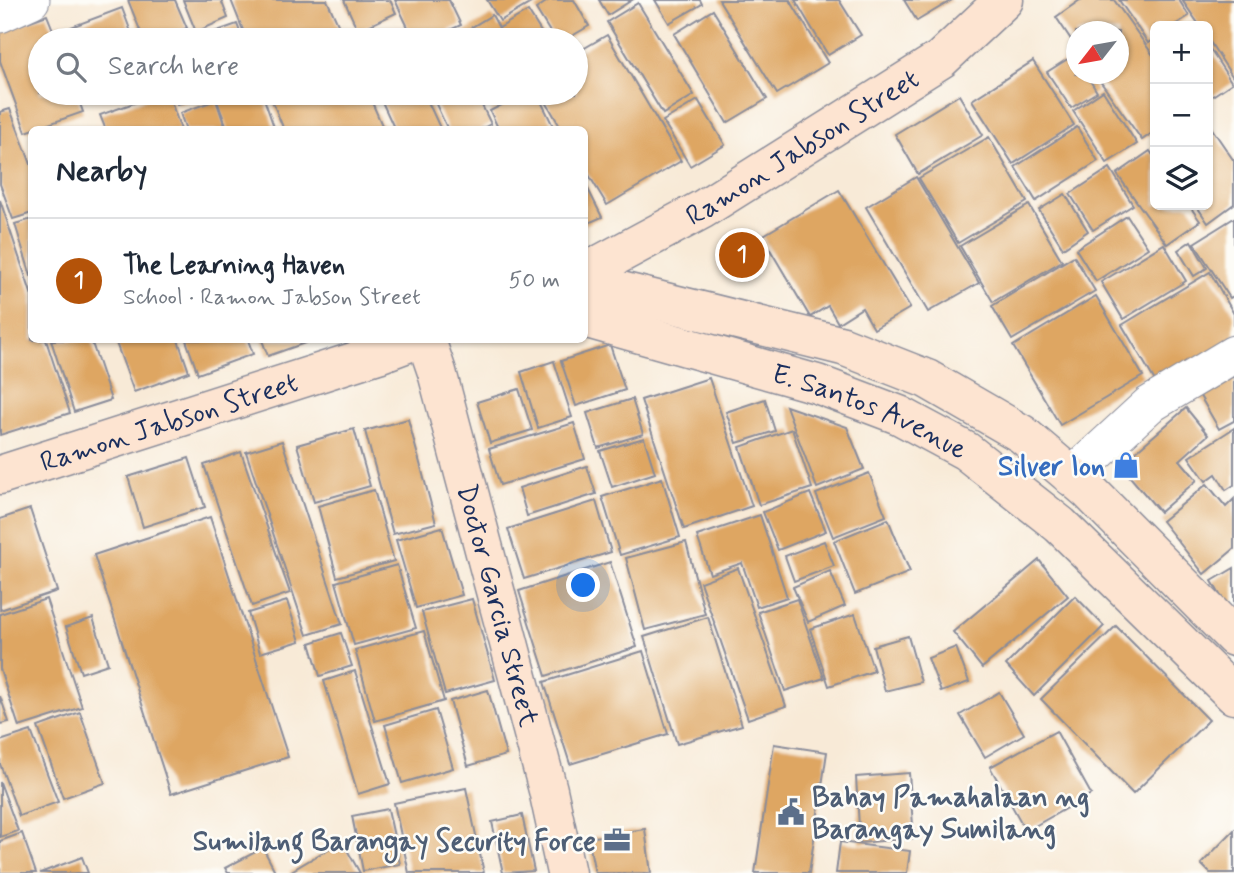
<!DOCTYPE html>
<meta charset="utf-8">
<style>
:root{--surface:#fff;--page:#f6f6f7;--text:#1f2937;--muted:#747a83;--line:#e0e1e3;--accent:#b45309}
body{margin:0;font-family:Mynerve,sans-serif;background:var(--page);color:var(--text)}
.controls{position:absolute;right:21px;top:21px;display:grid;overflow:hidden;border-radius:10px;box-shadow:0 2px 5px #0004}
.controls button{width:63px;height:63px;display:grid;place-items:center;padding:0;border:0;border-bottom:2px solid var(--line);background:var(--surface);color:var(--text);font:35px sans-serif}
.compass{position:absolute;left:1066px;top:21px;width:63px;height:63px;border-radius:50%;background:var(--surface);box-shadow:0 2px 5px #0004;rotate:239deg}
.you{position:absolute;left:584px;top:586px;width:24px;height:24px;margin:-18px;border:5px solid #fff;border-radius:50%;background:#1a73e8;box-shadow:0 0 0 10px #1a73e833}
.badge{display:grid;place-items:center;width:46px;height:46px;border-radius:50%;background:var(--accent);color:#fff;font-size:23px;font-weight:700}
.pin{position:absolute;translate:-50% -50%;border:4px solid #fff;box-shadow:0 2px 7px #0006}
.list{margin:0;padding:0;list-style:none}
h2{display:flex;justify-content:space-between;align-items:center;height:91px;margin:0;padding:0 28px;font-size:30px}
h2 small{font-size:23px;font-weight:400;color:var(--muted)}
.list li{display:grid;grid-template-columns:46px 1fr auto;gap:21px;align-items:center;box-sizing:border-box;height:126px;padding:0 28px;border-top:2px solid var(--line)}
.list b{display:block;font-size:26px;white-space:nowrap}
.list p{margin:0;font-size:23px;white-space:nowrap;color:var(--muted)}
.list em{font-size:23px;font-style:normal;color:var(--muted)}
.icon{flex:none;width:38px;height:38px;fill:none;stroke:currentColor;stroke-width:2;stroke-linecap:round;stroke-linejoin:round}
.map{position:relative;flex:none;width:1234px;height:873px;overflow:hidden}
.search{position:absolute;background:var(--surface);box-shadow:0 2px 5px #0004;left:28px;top:28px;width:560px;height:77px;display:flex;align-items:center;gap:18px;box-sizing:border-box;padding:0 24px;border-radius:38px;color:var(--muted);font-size:26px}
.panel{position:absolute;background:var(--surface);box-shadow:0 2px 5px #0004;left:28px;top:126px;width:560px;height:217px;border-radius:10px}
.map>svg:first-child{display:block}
.building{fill:#dea662}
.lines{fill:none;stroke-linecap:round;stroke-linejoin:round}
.street-casing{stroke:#8a8c9a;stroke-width:39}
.secondary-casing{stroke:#8a8c9a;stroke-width:41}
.street{stroke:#fff;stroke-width:37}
.secondary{stroke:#fde4d1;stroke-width:38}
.labels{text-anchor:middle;stroke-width:5;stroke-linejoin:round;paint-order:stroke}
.street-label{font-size:28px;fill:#1b2f5e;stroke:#fdfcf7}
.shop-label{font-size:28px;font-weight:bold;fill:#366cbe;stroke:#fdfcf7;text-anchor:end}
.service-label{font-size:28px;font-weight:bold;fill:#4e5e75;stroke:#fdfcf7;text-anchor:start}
</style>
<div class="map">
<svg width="1234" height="873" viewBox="0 0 1234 873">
<rect width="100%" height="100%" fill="#fdfcf7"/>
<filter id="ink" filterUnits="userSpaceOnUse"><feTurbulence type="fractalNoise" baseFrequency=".0143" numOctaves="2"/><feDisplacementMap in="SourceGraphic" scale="14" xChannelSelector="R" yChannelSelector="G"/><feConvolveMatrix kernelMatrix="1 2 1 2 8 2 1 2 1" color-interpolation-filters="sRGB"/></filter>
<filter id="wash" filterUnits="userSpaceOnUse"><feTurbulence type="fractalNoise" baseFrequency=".00686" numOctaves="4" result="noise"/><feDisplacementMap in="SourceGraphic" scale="28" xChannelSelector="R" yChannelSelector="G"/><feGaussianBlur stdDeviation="1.57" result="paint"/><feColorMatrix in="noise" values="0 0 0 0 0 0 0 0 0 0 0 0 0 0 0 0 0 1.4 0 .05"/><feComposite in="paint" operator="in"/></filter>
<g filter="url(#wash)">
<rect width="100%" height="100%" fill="#f8ead7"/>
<g id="blocks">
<g class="building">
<path d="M128,0H175L187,28L158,40H144Z"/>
<path d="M183,0H221L228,18L196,32Z"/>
<path d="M231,0H327L345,40H247Z"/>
<path d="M344,0H390L396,13L358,31Z"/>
<path d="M395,0H449L461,25L428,40H414Z"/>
<path d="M487,0H536L500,21Z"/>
<path d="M549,0H574L589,26L565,40H555L536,9Z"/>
<path d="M599,0H632L608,15Z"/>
<path d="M655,0H700L702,4L669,23Z"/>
<path d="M719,0H790L828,63L777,94Z"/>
<path d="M795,0H839L861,35L828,55Z"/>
<path d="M904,0H952L917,21Z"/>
<path d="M1080,0H1114L1155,58V131L1142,140L1095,74H1118V32H1076V47L1056,17Z"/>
<path d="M1119,0H1179L1189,16L1173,26H1155V38L1148,43Z"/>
<path d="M1182,0H1234V79L1208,39V26H1200Z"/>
<path d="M638,3L694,95L663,114L607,22Z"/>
<path d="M122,8L134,40H76L71,27Z"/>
<path d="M713,10L767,99L727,123L674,34Z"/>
<path d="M528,11L546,40H455L454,38L492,15L499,28Z"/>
<path d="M47,15L57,40H40V93H76L83,112L26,132L0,61V32Z"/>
<path d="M237,24L243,40H192Z"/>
<path d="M607,35L681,161L607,205L584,167V130H562L541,93H576V53Z"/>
<path d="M1208,46L1232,83L1208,99Z"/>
<path d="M1074,55L1076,59V74H1086L1097,92L1071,108L1047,72Z"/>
<path d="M1033,61L1074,125L1013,164L972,100Z"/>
<path d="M1103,91L1137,144L1107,163L1073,111Z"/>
<path d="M162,93H168L181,130H106L100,115Z"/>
<path d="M173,93H208L209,96L177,104Z"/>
<path d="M214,93H262L275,130H228Z"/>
<path d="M269,93H368L384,130H284Z"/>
<path d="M378,93H424L441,130H395Z"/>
<path d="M449,93H476L491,124L480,130H448L434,100Z"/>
<path d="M525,93H537L555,130H499L490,111Z"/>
<path d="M959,95L983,135L918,174L895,134Z"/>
<path d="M216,100L226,130H186L180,113Z"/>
<path d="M698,100L725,145L690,166L663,121Z"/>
<path d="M10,109L32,167V213L13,219L0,184V112Z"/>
<path d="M1208,123L1234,161V204L1208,223L1196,205H1208Z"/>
<path d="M1077,127L1098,161L1036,201L1015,167Z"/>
<path d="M989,137L1027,202L958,243L919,178Z"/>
<path d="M1150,151L1155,158V205H1189L1200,221L1167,244L1117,174Z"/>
<path d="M1110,168L1133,205L1093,230L1070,194Z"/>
<path d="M916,177L979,283L928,312L866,207Z"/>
<path d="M584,181L602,217L584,225Z"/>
<path d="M839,190L910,308L874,329L862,308L838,323L828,306L810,317L762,236Z"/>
<path d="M1065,194L1088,231L1063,248L1039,210Z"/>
<path d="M0,200L32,296V340H46L70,413L0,435Z"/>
<path d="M1029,205L1062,261L993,302L960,246Z"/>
<path d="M1127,216L1148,248L1096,281L1076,249Z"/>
<path d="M1234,218V296L1230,298L1194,243Z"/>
<path d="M32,219V276H31L15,224Z"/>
<path d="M1191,241L1207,268L1194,276L1178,250Z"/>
<path d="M1164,244L1186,281L1123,319L1101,282Z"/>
<path d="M1074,256L1095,291L1012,340L992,306Z"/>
<path d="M1210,272L1234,314V340L1158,386L1122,325Z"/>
<path d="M1096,296L1143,376L1060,425L1013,346Z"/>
<path d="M51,340H91L111,400L74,412Z"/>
<path d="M115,340H178L189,372L134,392Z"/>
<path d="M186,340H248L253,354L198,374Z"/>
<path d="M262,340H307L308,342L268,356Z"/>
<path d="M610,345L625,390L576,406L561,361Z"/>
<path d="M554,361L572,417L538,428L521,372Z"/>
<path d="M1234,376V421L1219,429L1200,396Z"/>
<path d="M709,378L752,506L684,529L641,400Z"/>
<path d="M519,389L532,430L490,443L477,402Z"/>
<path d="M632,399L643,434L598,448L587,413Z"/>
<path d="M765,399L775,431L737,443L726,412Z"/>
<path d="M786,406L847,427L864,469L817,488Z"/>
<path d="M1186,408L1208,435L1180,460L1197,480L1160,512L1120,465Z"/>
<path d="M408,419L436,523L393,534L365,431Z"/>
<path d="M574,423L585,459L500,485L489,449Z"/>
<path d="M1234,428V485L1226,490L1216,474L1206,481L1189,457Z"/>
<path d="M354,429L370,486L314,502L297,445Z"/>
<path d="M792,429L812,488L759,505L740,447Z"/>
<path d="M644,438L655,473L612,487L600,451Z"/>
<path d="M282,441L342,624L307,635L246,452Z"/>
<path d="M241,452L290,593L252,606L204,465Z"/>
<path d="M189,458L205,507L143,527L128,477Z"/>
<path d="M587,466L596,494L527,516L519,488Z"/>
<path d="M869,473L886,516L833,537L816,494Z"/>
<path d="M662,478L680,537L620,555L602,497Z"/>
<path d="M1207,484L1226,507L1234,499V549L1204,574L1162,521Z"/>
<path d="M374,490L394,561L337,577L318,506Z"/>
<path d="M810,493L826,531L778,550L763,512Z"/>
<path d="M596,501L611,552L524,579L508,529Z"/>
<path d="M30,509L57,591L0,610V519Z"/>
<path d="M760,515L787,597L757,607L742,563L710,574L697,536Z"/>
<path d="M210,517L288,757L171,794L94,555Z"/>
<path d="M888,519L910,572L855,594L834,541Z"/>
<path d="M442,527L462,595L416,608L396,540Z"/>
<path d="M824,541L834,566L794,581L785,556Z"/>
<path d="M686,542L705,614L645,630L626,558Z"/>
<path d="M1039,560L1068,596L982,668L953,632Z"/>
<path d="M610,562L637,647L546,676L519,591Z"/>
<path d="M397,565L416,628L354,645L336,582Z"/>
<path d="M738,568L786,706L748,719L700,582Z"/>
<path d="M1234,568V619L1212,581Z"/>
<path d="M830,571L845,606L808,622L793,587Z"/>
<path d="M1075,596L1104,626L1034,696L1006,665Z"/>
<path d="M46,599L82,707L19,727L0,669V614Z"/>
<path d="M472,599L495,680L445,694L422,612Z"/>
<path d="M797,599L824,678L785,691L758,612Z"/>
<path d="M287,601L300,641L260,653L248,613Z"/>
<path d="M855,614L874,671L829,686L810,629Z"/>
<path d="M708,617L742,725L677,744L644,637Z"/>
<path d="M93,618L108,664L81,673L66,627Z"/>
<path d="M1116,626L1209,720L1133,794L1041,699Z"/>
<path d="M424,631L444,701L375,721L355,650Z"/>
<path d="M341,633L352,666L320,676L310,643Z"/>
<path d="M908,636L921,682L885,691L873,646Z"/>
<path d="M956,647L969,682L941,692L928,658Z"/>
<path d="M643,651L668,734L570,764L544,682Z"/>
<path d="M355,671L390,784L358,794L324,681Z"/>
<path d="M488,690L506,755L468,766L450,701Z"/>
<path d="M999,692L1024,734L985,757L960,715Z"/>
<path d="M0,696L9,722L0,724Z"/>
<path d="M436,710L453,768L402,783L385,725Z"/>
<path d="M80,712L105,783L63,798L38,727Z"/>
<path d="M31,731L58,802L19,816L0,764V741Z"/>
<path d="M1056,731L1091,794L1026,831L990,767Z"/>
<path d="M774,744L827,752L809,873H755Z"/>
<path d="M909,773L914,838L860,843L856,777Z"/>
<path d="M0,782L18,831L0,837Z"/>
<path d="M466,788L484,873H409L394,803Z"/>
<path d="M388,809L400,864L363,871L352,816Z"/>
<path d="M522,815L534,871L503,873L492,822Z"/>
<path d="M645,829L651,873H595L588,838Z"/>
<path d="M1234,830V873H1210L1201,864Z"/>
<path d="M22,833L36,873H0V841Z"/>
<path d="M342,841L360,873H288Z"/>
<path d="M840,842L910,851L907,873H836Z"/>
<path d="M263,848L276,873H228L225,868Z"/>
<path d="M82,857L88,873H40Z"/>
</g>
</g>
</g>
<g filter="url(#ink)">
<use href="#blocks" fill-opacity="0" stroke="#8a8c9a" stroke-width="2"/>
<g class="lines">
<defs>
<g id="street">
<path d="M0,14L31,0"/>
<path d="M1071,477L1149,405L1234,354"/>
</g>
<g id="secondary">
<path id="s1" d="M584,273L703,209L941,59L1004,0"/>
<path d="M584,282L843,346L927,379L1022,434L1089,491L1234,637"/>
<path id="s2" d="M584,318L817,384L899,415L966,451L1060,525L1234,695"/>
<path id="s3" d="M426,340L437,372L548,790L566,873"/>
<path id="s4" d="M0,475L378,354L415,340"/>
</g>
</defs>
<use href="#street" class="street-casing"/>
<use href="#secondary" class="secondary-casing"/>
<use href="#street" class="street"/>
<use href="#secondary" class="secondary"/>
</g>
</g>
<defs>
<symbol id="shop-bare" viewBox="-9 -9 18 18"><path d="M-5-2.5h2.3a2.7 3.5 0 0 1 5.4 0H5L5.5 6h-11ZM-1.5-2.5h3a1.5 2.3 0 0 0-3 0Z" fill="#3f7fe0" stroke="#fdfcf7" stroke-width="2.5" paint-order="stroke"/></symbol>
<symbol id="civic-bare" viewBox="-9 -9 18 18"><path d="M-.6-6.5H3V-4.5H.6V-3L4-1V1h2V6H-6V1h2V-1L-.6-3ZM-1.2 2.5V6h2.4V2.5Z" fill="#5c6f8a" stroke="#fdfcf7" stroke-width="2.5" paint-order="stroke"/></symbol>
<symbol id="office-bare" viewBox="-9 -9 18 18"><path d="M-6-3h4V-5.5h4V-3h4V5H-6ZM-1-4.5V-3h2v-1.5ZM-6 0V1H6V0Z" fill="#5c6f8a" stroke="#fdfcf7" stroke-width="2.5" paint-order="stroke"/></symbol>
</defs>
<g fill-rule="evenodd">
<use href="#shop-bare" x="1107" y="446" width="38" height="38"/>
<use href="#civic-bare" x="772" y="793" width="38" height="38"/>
<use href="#office-bare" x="598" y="821" width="38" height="38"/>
</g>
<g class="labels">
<g class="street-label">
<text dy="10" stroke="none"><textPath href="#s1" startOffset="252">Ramon Jabson Street</textPath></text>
<text dy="10" stroke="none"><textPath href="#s2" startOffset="301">E. Santos Avenue</textPath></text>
<text dy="10" stroke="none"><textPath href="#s4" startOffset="177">Ramon Jabson Street</textPath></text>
<text dy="10" stroke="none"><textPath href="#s3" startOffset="275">Doctor Garcia Street</textPath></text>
</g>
<g class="shop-label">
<text x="1105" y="475">Silver Ion</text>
</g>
<g class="service-label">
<text x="812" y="806">Bahay Pamahalaan ng<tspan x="812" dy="32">Barangay Sumilang</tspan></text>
<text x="596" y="850" text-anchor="end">Sumilang Barangay Security Force</text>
</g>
</g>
</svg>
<div class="controls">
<button>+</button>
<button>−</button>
<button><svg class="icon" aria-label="layers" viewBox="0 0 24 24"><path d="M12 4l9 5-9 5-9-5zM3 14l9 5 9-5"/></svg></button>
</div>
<svg class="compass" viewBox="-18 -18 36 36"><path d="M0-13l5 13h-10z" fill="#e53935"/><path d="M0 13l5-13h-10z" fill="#747a83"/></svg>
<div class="you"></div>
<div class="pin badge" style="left:742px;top:255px">1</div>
<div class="search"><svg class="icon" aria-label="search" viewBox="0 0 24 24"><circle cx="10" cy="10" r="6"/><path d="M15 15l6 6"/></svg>Search here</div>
<section class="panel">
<h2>Nearby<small></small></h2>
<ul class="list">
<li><span class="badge">1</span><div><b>The Learning Haven</b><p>School · Ramon Jabson Street</p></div><em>50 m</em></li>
</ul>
</section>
</div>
